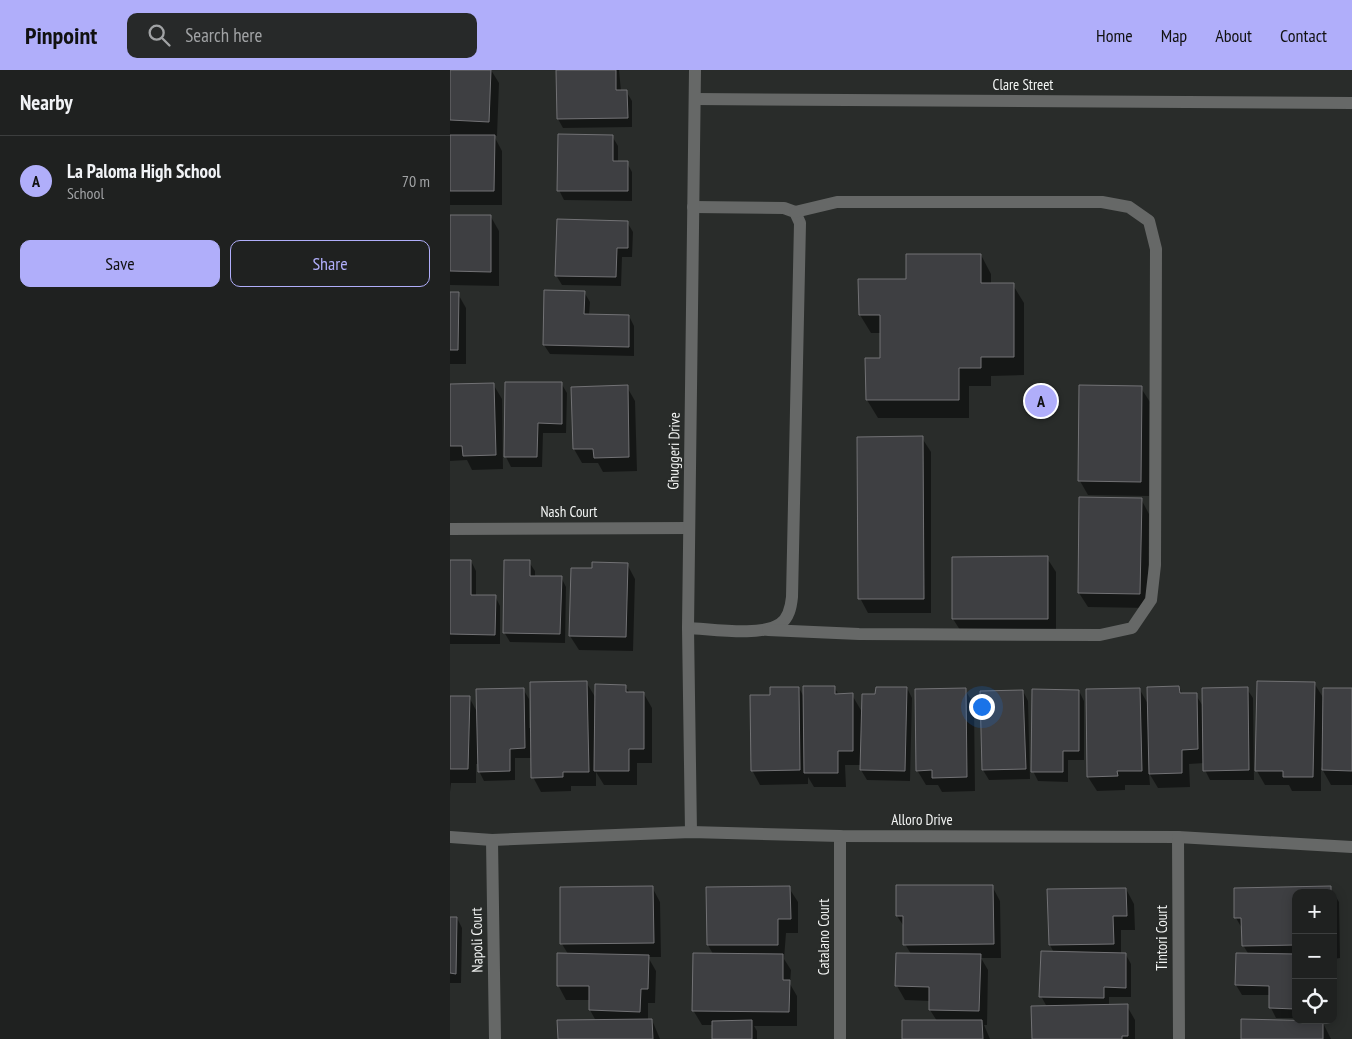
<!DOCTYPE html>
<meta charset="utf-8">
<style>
:root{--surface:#1f2120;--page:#272929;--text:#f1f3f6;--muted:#a1a3a5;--line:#3c3e3e;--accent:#b0aefa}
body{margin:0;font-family:"PT Sans Narrow",sans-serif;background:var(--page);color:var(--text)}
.controls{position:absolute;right:15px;bottom:15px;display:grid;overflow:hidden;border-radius:10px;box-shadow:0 2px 12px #0003}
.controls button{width:45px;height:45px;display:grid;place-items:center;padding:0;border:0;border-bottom:1px solid var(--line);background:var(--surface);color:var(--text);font:25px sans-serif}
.you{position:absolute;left:531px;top:636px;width:18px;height:18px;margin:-12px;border:4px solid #fff;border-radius:50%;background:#1a73e8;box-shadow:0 0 0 8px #1a73e833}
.badge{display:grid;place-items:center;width:32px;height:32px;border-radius:50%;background:var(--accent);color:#111;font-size:16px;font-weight:700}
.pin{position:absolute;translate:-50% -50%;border:2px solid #fff;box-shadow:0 1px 5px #0006}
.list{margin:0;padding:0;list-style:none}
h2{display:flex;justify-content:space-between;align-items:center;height:65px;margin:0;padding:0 20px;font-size:21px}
h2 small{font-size:16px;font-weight:400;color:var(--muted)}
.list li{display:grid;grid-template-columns:32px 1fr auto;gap:15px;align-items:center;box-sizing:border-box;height:90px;padding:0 20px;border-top:1px solid var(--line)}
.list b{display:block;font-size:19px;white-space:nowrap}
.list p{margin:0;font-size:16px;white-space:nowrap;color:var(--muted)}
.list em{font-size:16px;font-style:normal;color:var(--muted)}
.actions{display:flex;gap:10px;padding:15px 20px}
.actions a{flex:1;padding:11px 0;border:1px solid var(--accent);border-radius:10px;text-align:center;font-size:18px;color:var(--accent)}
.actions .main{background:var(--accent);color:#111}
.icon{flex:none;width:28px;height:28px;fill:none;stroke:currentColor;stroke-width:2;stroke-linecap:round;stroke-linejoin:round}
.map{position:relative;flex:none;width:902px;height:969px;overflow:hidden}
header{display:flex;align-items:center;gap:30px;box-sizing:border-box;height:70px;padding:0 25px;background:var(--accent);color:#111}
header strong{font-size:24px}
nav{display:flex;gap:28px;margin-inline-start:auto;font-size:18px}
.search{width:350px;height:45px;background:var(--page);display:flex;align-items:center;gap:12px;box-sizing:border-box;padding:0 18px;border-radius:10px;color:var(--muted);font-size:19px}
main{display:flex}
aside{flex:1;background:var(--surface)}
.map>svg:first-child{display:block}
.shadow{fill:#0007}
.building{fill:#3e3f42;stroke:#727275}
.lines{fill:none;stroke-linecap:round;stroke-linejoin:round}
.lane{stroke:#666867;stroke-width:12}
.street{stroke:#666867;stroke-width:12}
.labels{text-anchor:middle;stroke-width:4;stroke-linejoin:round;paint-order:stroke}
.street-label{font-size:15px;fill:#f2f4f3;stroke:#292c2a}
</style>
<header>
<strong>Pinpoint</strong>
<div class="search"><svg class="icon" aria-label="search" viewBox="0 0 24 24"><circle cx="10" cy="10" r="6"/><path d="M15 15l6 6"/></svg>Search here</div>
<nav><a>Home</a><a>Map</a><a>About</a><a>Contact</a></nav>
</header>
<main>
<aside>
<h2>Nearby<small></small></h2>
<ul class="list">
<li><span class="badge">A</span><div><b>La Paloma High School</b><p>School</p></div><em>70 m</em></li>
</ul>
<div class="actions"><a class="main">Save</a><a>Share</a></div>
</aside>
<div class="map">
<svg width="902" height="969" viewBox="0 0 902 969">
<rect width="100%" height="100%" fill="#292c2a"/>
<g class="shadow">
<path d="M0,0H41L49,13L47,66H44L52,81V135H0Z"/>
<path d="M107,0H169L171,21H176L182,31V57L113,58L108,49Z"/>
<path d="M162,66L168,76V93H177L182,102V131L114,130L109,120Z"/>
<path d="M0,146L41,147L49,161V216L0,215Z"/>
<path d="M177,152L183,162L182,187H172L171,216L112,215L106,205Z"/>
<path d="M531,185L541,204V215H563L574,233V305L541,306V316H519V348H428L417,330L431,290V263H421L410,245L457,211Z"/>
<path d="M134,222L140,232L139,245L179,246L184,256V286L100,284L94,275Z"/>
<path d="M0,224H8L16,238V294H0Z"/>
<path d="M111,313L117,323L116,363H93L92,397H61L56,387Z"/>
<path d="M43,314L52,329L53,399L22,400L17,390L0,391V315Z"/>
<path d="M177,317L185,331L187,401L153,402L148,393H132L124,379Z"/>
<path d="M691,318L700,332L699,426L638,425L630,411Z"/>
<path d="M472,368L481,382V543H418L410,528Z"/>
<path d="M691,429L699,444L698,538L638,537L629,523Z"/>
<path d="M597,488L606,502V563H512L503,549Z"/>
<path d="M0,491H21L26,501V526H45L50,536V574H0Z"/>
<path d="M79,492L85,501V507H111L116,517L115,573L60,572L54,562Z"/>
<path d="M177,494L185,509L183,581L129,580L120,566L143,500Z"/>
<path d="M136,612L147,630L175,616L180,623L194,624L202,638V693H187V715H154L146,702V716H121V721L91,722L83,707L82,688H65V710L34,711L29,701V694H26V713H1L0,722V627H19L27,642L73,619L79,629V658H82Z"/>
<path d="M864,613L874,629L902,620V715H881L871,697V721H842L839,715H815L807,701Z"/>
<path d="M384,617L389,625H402L412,642L426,625L457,618L462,628L460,711L417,710L411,700V695H395L396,717H364L358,707V714L310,715L302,700L322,626L349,618L355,629Z"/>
<path d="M729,617L733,625H746L754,638L797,619L803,628L804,710H760L755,700V693L739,694L740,717L708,718L699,703L700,715H675V720L647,721L638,707L690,620L698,634Z"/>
<path d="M515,620L524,634L525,721L492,722L488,715H476L467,700Z"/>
<path d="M573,621L578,631L580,709L539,710L533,700L531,622Z"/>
<path d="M629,621L634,631V690H618V712L588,711L583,701Z"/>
<path d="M542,816L550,831L551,888H531L538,900L537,955H534L540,969H453L487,951L480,940V931L455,930L447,916L461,884L455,874V858L447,846Z"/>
<path d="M202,817L210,832L211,887H198L206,901L205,933H198V950H202L210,969H109L146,951L140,940V930H116L108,915L118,884L112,874Z"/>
<path d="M880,817L889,832L890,888L883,889V823H846V948H826L821,938V925H792L786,915L799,885L793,875V860L786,848L785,819Z"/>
<path d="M339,818L348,832V863H336L334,889L341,900L340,914L347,926V956H304L307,961V969H264L263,955H252L243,940L263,884L258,875Z"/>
<path d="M676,819L684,834L685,860H671V885H676L681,894V927H659V936H677L685,950V969H583L597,937L591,926L604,883L600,875Z"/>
<path d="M0,848H7L12,858L11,913H0Z"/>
<path d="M873,953L881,969H792Z"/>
</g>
<g class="building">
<path d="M0,0H41L39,52L0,50Z"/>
<path d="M106,0H166V20H177L178,48L107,49Z"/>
<path d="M108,64L163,65V91H178V121H107Z"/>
<path d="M0,65H45L44,121H0Z"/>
<path d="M0,145H41V202L0,201Z"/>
<path d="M107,149L178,151V178H167L166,207L105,206Z"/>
<path d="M456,184H531V213H564V287H531V298H509V330H416L415,288H430V245H409L408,209H456Z"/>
<path d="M94,220L135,221L134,244L179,245V277L93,275Z"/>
<path d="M0,222H9L8,280H0Z"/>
<path d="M55,312H112V354L88,353L87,387H54Z"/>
<path d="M44,313L46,385L13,386L12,376H0V314Z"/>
<path d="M178,315L179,387L144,388L143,379H123L121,317Z"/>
<path d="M629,315L692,316L691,412L628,411Z"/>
<path d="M473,366L474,529H408L407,367Z"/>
<path d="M629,427L692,428L690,524L628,523Z"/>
<path d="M598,486V549H502V487Z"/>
<path d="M0,490H21V525H46L45,565L0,564Z"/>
<path d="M54,490H80V506H112L110,564L53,563Z"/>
<path d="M142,492L178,493L176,567L119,566L121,498H142Z"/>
<path d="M137,611L139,702H113V707L81,708L80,612Z"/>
<path d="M807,611L865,612L863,707H833V701H805Z"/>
<path d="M145,614L176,615V622H194V679H179V701H144Z"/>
<path d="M353,616H385V624L403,623V681H388V703H354Z"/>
<path d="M729,616L730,623H747L748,679L732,680V703L699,704L697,617Z"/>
<path d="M320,617H349L350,700L301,701L300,625H320Z"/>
<path d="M426,617H457L455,701L410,700L412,624H425Z"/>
<path d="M798,617L799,700L753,701L752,618Z"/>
<path d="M74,618L75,678L60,679V701L28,702L26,619Z"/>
<path d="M516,618L517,707L482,708V700L466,701L465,619Z"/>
<path d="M690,618L692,701H667L668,706L637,707L636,619Z"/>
<path d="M873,618H902V701L872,700Z"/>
<path d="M582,619L629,620V681H613V702H581Z"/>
<path d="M573,620L576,699L532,700L530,621Z"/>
<path d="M0,626H20L18,699H0Z"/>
<path d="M446,815H543L544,874L453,875V846H446Z"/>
<path d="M203,816L204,873L110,874V817Z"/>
<path d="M340,816L341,849H328V875H257L256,817Z"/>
<path d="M881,816V823H846V875L792,876L791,848H784V818Z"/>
<path d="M676,818L677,846H663L664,874L599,875L597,819Z"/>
<path d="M0,847H7L6,904L0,903Z"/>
<path d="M591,881L676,883V918L654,917V928L589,927Z"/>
<path d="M107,883L199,885L198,919H191L190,942L139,940V916H107Z"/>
<path d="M243,883L333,884V910H340L339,942L242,941Z"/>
<path d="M446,883L531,884L529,941L479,940V917L445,916Z"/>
<path d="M786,883L846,884V939L819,938V916L785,915Z"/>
<path d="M678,934V966H672V969H582L581,936Z"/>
<path d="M202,949L203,969H108L107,950Z"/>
<path d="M791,949L873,951V969H791Z"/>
<path d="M302,950V969H262V951Z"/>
<path d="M452,950H532L533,969H452Z"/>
</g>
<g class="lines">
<g class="lane">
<path d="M238,558C262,559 311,567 330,554C339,548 341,537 342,527L350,153L345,142L334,138L243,137"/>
<path d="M318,560L409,564L650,565L682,558L701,530L705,495L706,179L699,151L679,137L652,132H387L345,142"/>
</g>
<g class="street">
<path d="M245,29L902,33"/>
<path d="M0,459L239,458"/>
<path d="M241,762L238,558L245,0"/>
<path d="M390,766V969"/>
<path d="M0,767L42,770L241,762L390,766L728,767L902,777"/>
<path d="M728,767L729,969"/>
<path d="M42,770L45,969"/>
</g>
</g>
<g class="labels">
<g class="street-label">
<text x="573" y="20">Clare Street</text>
<text transform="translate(224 381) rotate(-89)" y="5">Ghuggeri Drive</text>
<text x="119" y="447">Nash Court</text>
<text x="472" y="755">Alloro Drive</text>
<text transform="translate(374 867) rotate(-90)" y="5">Catalano Court</text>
<text transform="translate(712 868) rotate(-90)" y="5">Tintori Court</text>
<text transform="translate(27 870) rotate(-91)" y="5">Napoli Court</text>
</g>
</g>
</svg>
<div class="controls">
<button>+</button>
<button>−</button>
<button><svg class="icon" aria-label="locate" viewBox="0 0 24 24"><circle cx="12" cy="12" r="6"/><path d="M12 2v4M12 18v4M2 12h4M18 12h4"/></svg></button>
</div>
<div class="you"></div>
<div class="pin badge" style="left:591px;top:331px">A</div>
</div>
</main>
